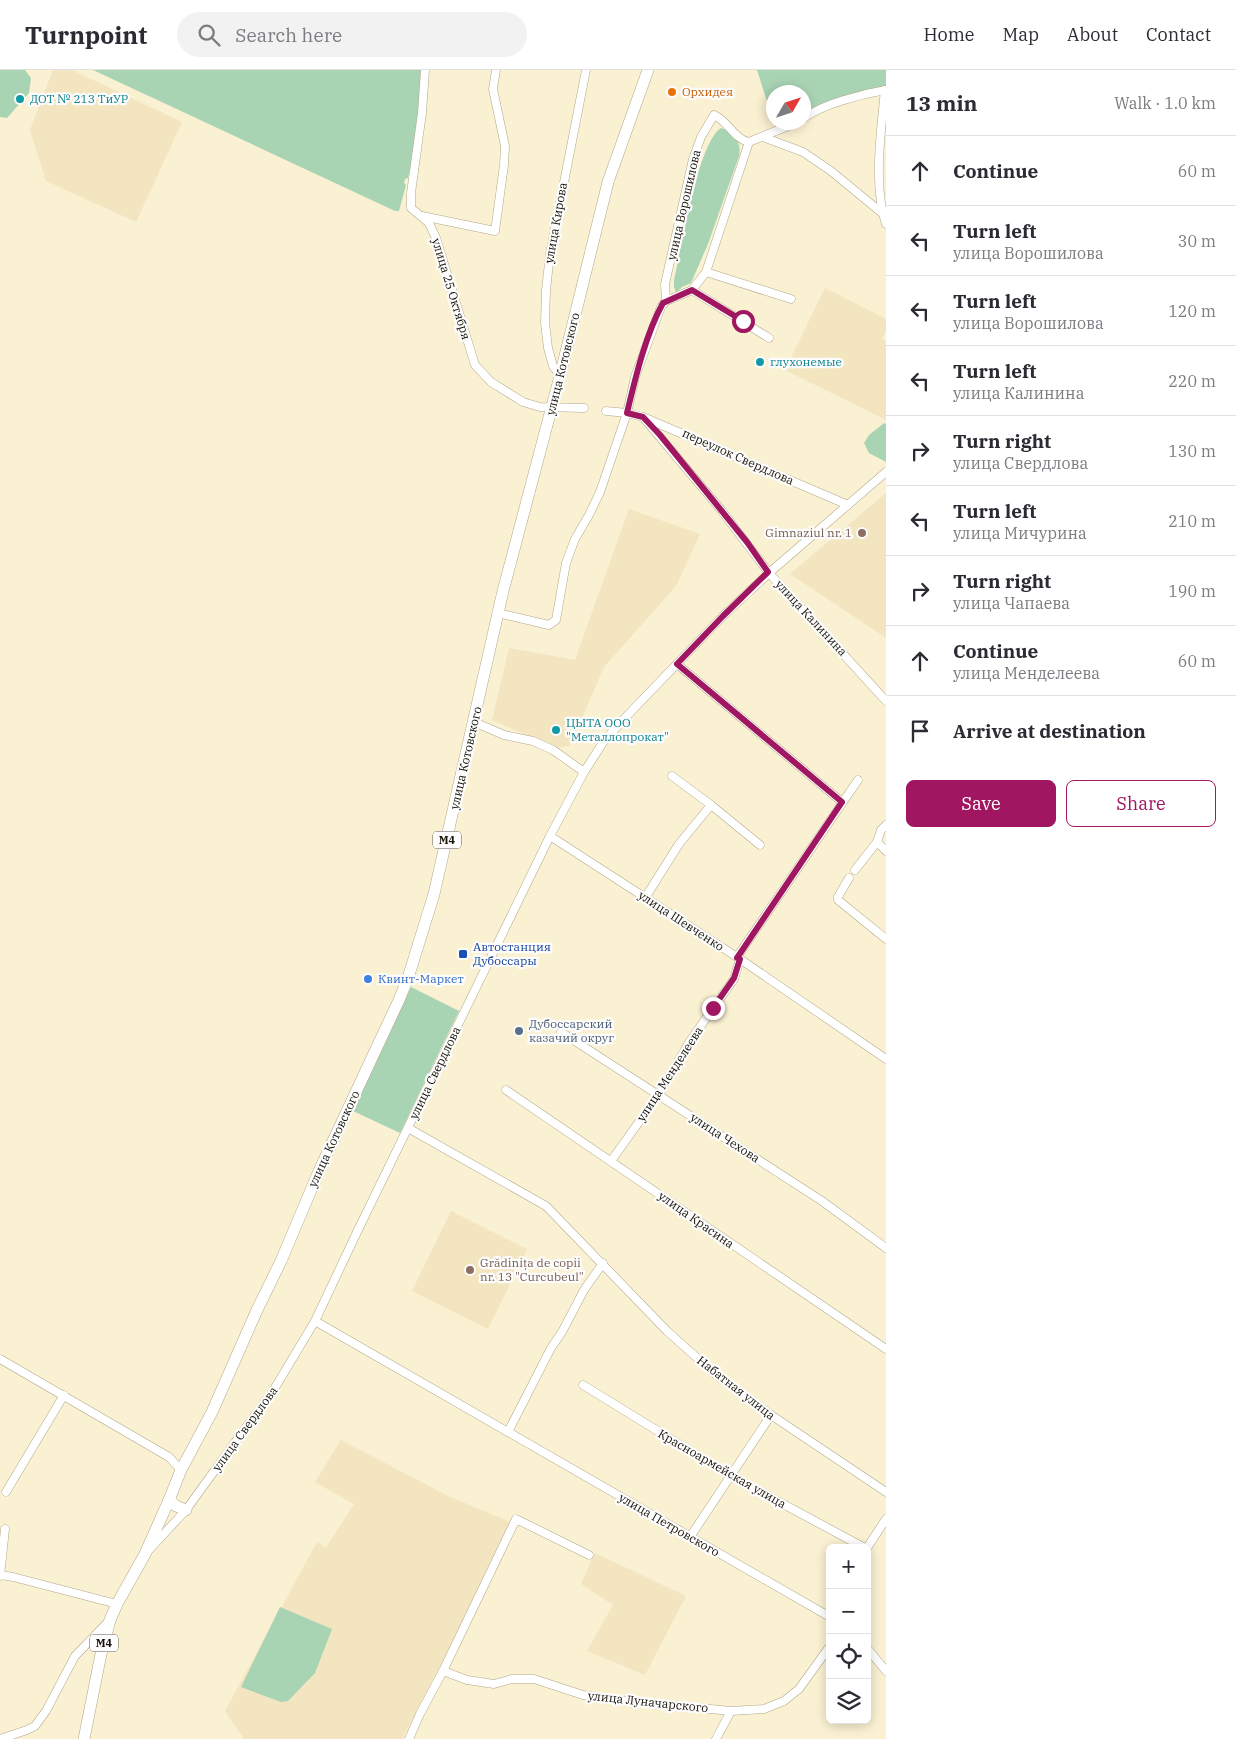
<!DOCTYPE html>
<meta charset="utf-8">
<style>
:root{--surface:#fff;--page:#f2f2f3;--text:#2b2b33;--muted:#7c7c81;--line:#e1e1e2;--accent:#a01661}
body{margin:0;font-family:"IBM Plex Serif",serif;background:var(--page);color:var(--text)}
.controls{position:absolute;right:15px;bottom:15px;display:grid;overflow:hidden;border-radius:8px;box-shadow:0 2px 12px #0003}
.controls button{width:45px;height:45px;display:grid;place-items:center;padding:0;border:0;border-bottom:1px solid var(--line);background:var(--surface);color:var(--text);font:25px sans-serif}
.compass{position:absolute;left:766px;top:15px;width:45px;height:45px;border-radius:50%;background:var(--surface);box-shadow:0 2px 12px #0003;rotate:51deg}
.stop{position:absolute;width:15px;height:15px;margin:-11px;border:4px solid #a01661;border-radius:50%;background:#fff}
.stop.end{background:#a01661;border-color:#fff;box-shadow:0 1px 5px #0008}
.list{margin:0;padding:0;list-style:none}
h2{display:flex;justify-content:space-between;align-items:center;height:65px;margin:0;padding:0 20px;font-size:21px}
h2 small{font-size:16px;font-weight:400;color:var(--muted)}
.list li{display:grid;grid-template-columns:32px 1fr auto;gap:15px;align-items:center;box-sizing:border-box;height:70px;padding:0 20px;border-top:1px solid var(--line)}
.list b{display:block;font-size:19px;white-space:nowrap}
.list p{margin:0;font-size:16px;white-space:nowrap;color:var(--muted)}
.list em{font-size:16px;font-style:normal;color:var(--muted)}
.actions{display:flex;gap:10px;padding:15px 20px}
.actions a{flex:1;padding:11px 0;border:1px solid var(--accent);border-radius:8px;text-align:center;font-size:18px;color:var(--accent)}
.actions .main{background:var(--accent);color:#fff}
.icon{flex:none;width:28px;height:28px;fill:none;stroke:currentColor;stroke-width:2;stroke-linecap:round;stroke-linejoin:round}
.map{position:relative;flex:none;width:886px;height:1669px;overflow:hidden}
header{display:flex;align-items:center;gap:30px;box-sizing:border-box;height:70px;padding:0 25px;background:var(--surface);border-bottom:1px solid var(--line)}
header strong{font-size:24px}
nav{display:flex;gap:28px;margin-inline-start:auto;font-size:18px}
.search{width:350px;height:45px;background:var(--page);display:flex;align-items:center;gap:12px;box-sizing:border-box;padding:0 18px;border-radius:28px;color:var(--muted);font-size:19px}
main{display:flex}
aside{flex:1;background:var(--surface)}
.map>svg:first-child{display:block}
.built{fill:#f2e5c0}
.green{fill:#a9d4b4}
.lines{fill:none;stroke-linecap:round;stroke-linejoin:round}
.minor-casing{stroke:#b1a78b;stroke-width:9}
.highway-casing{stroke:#b1a78b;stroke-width:12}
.minor{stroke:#fff;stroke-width:8}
.highway{stroke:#fff;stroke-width:11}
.route{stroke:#a01661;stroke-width:6}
.food-dot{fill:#e8710a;stroke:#fdfdfd;stroke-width:2}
.culture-dot{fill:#0f9aa8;stroke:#fdfdfd;stroke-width:2}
.education-dot{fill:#8d6e63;stroke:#fdfdfd;stroke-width:2}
.transit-dot{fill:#1a4fb4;stroke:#fdfdfd;stroke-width:2}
.shop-dot{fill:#3f7fe0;stroke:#fdfdfd;stroke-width:2}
.service-dot{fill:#5c6f8a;stroke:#fdfdfd;stroke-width:2}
.labels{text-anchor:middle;stroke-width:4.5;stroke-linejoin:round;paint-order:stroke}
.shield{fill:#fdfdfd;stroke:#5b5852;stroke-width:1}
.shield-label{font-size:11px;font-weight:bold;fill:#161208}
.food-label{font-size:12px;fill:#c56008;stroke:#fdfdfd;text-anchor:start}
.culture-label{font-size:12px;fill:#0d838f;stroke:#fdfdfd;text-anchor:start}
.street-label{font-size:12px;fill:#161208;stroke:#fdfdfd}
.education-label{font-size:12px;fill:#785e54;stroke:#fdfdfd;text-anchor:end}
.transit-label{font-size:12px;fill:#164399;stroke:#fdfdfd;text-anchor:start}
.shop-label{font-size:12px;fill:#366cbe;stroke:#fdfdfd;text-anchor:start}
.service-label{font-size:12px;fill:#4e5e75;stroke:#fdfdfd;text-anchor:start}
</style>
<header>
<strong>Turnpoint</strong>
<div class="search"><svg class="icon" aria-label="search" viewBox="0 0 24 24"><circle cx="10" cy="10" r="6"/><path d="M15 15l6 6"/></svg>Search here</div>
<nav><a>Home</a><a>Map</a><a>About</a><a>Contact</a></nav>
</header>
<main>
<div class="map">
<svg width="886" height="1669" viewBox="0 0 886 1669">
<rect width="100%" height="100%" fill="#faf0d2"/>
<g class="built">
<path d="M53,0H72L182,52L136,152L46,111L30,60Z"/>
<path d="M825,218L886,249V261L882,269L886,271V350L785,300Z"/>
<path d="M886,423V568L790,504Z"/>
<path d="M629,439L700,464L676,516L604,597L570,676L555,678L492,650L509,578L575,590Z"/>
<path d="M451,1141L527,1179L488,1259L412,1221Z"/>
<path d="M341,1370L448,1426L510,1452L460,1557L402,1669H244L225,1641L317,1472L326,1478L354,1434L315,1412Z"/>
<path d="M595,1483L686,1526L645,1605L587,1581L613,1535L581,1514Z"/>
</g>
<g class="green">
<path d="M0,0H25L31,8L29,23L7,48L0,47Z"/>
<path d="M93,0H423C420,37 417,73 408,108L405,109L404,113L406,115L399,141H395Z"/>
<path d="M757,0H886V18L847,26L804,42V22H774L773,50Z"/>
<path d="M721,58C734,62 742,73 739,86L708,174L691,213L682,217L676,223L674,217V210C681,180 698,72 721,58Z"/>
<path d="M884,353L886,354V392L869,383L864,373L869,365Z"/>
<path d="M411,917L459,941L400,1063L353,1041Z"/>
<path d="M280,1537L332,1559L315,1603L288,1631L281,1632L241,1617Z"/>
</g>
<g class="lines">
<defs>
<g id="minor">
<path d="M425,0L422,43L411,123V138L429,153L436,168L475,295L491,312L523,332L540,337L584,338"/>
<path d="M885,20C881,60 873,116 886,154"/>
<path d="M804,48C823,34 862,24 886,20"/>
<path d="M763,67L803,82L831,101L882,143"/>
<path d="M749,72L798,52"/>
<path d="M422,146L495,161L504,95L505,76L493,19L496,0"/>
<path d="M706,202L791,229"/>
<path d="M692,220L769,268"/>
<path d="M560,306L553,296L548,278L545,253L546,220L550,184L586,0"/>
<path d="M606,341L627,343L643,347L848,435"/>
<path d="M643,347L722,441L769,503L886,631"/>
<path d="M498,543L549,555L556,550L566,493L575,469L589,445L600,422L627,343L635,307L661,237L666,231L692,220L706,202L749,72C734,69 728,51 714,45L701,67L693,89L665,214L666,231"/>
<path d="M677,594L842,732"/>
<path d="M474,652L504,665L533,671L553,680L584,702"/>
<path d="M672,706L711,735L760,775"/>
<path d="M550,766L737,887L886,989"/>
<path d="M877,772L886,781"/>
<path d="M855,800L877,772L881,760L886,755"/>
<path d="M849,808L838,827V830L886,869"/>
<path d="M645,828L679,774L711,735"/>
<path d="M737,887L858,710"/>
<path d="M561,962L822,1131L886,1178"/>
<path d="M506,1020L886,1279"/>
<path d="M408,1058L546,1136L667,1261L715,1304L771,1345L886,1422"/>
<path d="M611,1091L659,1024L690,971L734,909L740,889"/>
<path d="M315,1251L830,1547"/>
<path d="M0,1289L169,1387L181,1400"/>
<path d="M583,1315L731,1406L865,1478"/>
<path d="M508,1362L551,1278L562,1262L584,1220L603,1193"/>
<path d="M6,1422L64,1325"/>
<path d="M690,1467L771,1345"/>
<path d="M867,1478L886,1449"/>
<path d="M148,1481L186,1440L247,1356L273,1321L315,1251L358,1160L550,766L584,702L604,671L621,652L723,546L769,503L886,402"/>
<path d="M0,1505L13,1507L117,1534"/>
<path d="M0,1506L5,1459"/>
<path d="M867,1578L886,1601"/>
<path d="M443,1601L467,1610L494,1614L512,1609H534L583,1625L618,1630L731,1641L764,1639L784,1631L799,1619L830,1576"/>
<path d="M0,1669L27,1660L35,1656L46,1641L75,1586L110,1550"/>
<path d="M409,1669L420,1644L443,1601L516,1449L589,1485"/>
<path d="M716,1669L731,1641"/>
</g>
<g id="highway">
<path d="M169,1430L176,1436L186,1440"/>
<path d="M84,1669L101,1584L110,1550L117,1534L145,1484L169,1430L181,1400L212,1342L257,1240L281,1191L319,1101L399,930L408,908L434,824L503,521L560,306L608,112L648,0"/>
</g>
</defs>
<use href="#minor" class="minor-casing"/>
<use href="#highway" class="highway-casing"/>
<use href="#minor" class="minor"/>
<use href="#highway" class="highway"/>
</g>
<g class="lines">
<path class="route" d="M713,938L734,908L740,889L737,888L842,732L677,594L723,546L768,502L747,472L660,365L643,347L627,343C635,309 646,263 663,233L692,220L743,251"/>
</g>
<circle class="food-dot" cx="672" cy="22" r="5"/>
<g class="culture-dot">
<circle cx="20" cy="29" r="5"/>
<circle cx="760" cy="292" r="5"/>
<circle cx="556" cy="660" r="5"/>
</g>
<g class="education-dot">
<circle cx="862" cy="463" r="5"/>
<circle cx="470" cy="1200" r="5"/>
</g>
<rect class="transit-dot" x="458" y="879" width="10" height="10" rx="2.5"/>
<circle class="shop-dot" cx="368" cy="909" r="5"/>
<circle class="service-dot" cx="519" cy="961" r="5"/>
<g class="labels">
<g class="shield">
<rect x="433" y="761.5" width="28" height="17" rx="4"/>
<rect x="90" y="1564.5" width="28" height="17" rx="4"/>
</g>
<g class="shield-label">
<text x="447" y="774">M4</text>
<text x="104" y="1577">M4</text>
</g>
<g class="food-label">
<text x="682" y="26">Орхидея</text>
</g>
<g class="culture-label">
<text x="30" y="33">ДОТ № 213 ТиУР</text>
<text x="770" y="296">глухонемые</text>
<text x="566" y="657">ЦЫТА ООО<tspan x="566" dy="14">"Металлопрокат"</tspan></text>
</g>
<g class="street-label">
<text transform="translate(684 135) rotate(-77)" y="4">улица Ворошилова</text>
<text transform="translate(556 153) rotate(-80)" y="4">улица Кирова</text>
<text transform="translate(451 219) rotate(73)" y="4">улица 25 Октября</text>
<text transform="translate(563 294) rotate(-76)" y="4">улица Котовского</text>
<text transform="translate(738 387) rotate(24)" y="4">переулок Свердлова</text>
<text transform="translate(811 548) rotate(47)" y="4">улица Калинина</text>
<text transform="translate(466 688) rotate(-77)" y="4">улица Котовского</text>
<text transform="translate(681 851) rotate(33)" y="4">улица Шевченко</text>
<text transform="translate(435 1003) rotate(-64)" y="4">улица Свердлова</text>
<text transform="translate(670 1004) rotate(-57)" y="4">улица Менделеева</text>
<text transform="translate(725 1068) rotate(33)" y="4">улица Чехова</text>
<text transform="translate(334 1069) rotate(-65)" y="4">улица Котовского</text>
<text transform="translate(696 1150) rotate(35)" y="4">улица Красина</text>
<text transform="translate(736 1318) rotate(38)" y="4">Набатная улица</text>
<text transform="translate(245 1359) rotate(-54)" y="4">улица Свердлова</text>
<text transform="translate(722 1399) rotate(30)" y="4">Красноармейская улица</text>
<text transform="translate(669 1455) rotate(30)" y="4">улица Петровского</text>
<text transform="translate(648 1632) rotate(6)" y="4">улица Луначарского</text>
</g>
<g class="education-label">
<text x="852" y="467">Gimnaziul nr. 1</text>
<text x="480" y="1197" text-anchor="start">Grădinița de copii<tspan x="480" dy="14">nr. 13 "Curcubeul"</tspan></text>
</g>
<g class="transit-label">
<text x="473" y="881">Автостанция<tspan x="473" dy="14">Дубоссары</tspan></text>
</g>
<g class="shop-label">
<text x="378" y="913">Квинт-Маркет</text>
</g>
<g class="service-label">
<text x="529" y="958">Дубоссарский<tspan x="529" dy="14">казачий округ</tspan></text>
</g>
</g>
</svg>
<div class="controls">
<button>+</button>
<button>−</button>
<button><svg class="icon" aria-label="locate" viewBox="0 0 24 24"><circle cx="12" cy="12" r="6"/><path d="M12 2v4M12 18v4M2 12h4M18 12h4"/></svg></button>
<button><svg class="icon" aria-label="layers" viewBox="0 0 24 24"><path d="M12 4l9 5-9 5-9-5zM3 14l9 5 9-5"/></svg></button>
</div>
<svg class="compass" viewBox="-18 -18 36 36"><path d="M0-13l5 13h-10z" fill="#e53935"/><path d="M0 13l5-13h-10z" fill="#7c7c81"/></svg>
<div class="stop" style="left:743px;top:251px"></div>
<div class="stop end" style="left:713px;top:938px"></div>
</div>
<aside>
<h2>13 min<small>Walk · 1.0 km</small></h2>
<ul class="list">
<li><svg class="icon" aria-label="ahead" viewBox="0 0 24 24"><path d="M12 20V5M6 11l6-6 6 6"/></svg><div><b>Continue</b></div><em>60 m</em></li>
<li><svg class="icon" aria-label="left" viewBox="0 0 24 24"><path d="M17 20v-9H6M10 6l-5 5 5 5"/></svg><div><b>Turn left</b><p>улица Ворошилова</p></div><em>30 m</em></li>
<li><svg class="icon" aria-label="left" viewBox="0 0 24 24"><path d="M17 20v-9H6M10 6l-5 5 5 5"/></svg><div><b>Turn left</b><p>улица Ворошилова</p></div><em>120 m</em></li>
<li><svg class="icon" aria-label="left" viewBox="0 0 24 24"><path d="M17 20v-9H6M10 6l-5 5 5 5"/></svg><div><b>Turn left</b><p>улица Калинина</p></div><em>220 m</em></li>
<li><svg class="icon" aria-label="right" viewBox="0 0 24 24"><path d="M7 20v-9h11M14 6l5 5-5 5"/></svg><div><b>Turn right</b><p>улица Свердлова</p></div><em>130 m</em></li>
<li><svg class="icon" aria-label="left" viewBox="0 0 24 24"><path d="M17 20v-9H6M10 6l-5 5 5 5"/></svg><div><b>Turn left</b><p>улица Мичурина</p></div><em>210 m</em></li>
<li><svg class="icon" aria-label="right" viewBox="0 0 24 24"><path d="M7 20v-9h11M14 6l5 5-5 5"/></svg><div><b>Turn right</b><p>улица Чапаева</p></div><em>190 m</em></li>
<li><svg class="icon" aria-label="ahead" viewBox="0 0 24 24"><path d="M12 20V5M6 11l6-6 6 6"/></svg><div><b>Continue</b><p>улица Менделеева</p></div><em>60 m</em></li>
<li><svg class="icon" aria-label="arrive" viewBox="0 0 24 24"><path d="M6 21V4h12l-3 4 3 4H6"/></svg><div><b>Arrive at destination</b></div></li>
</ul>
<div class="actions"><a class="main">Save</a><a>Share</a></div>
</aside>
</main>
